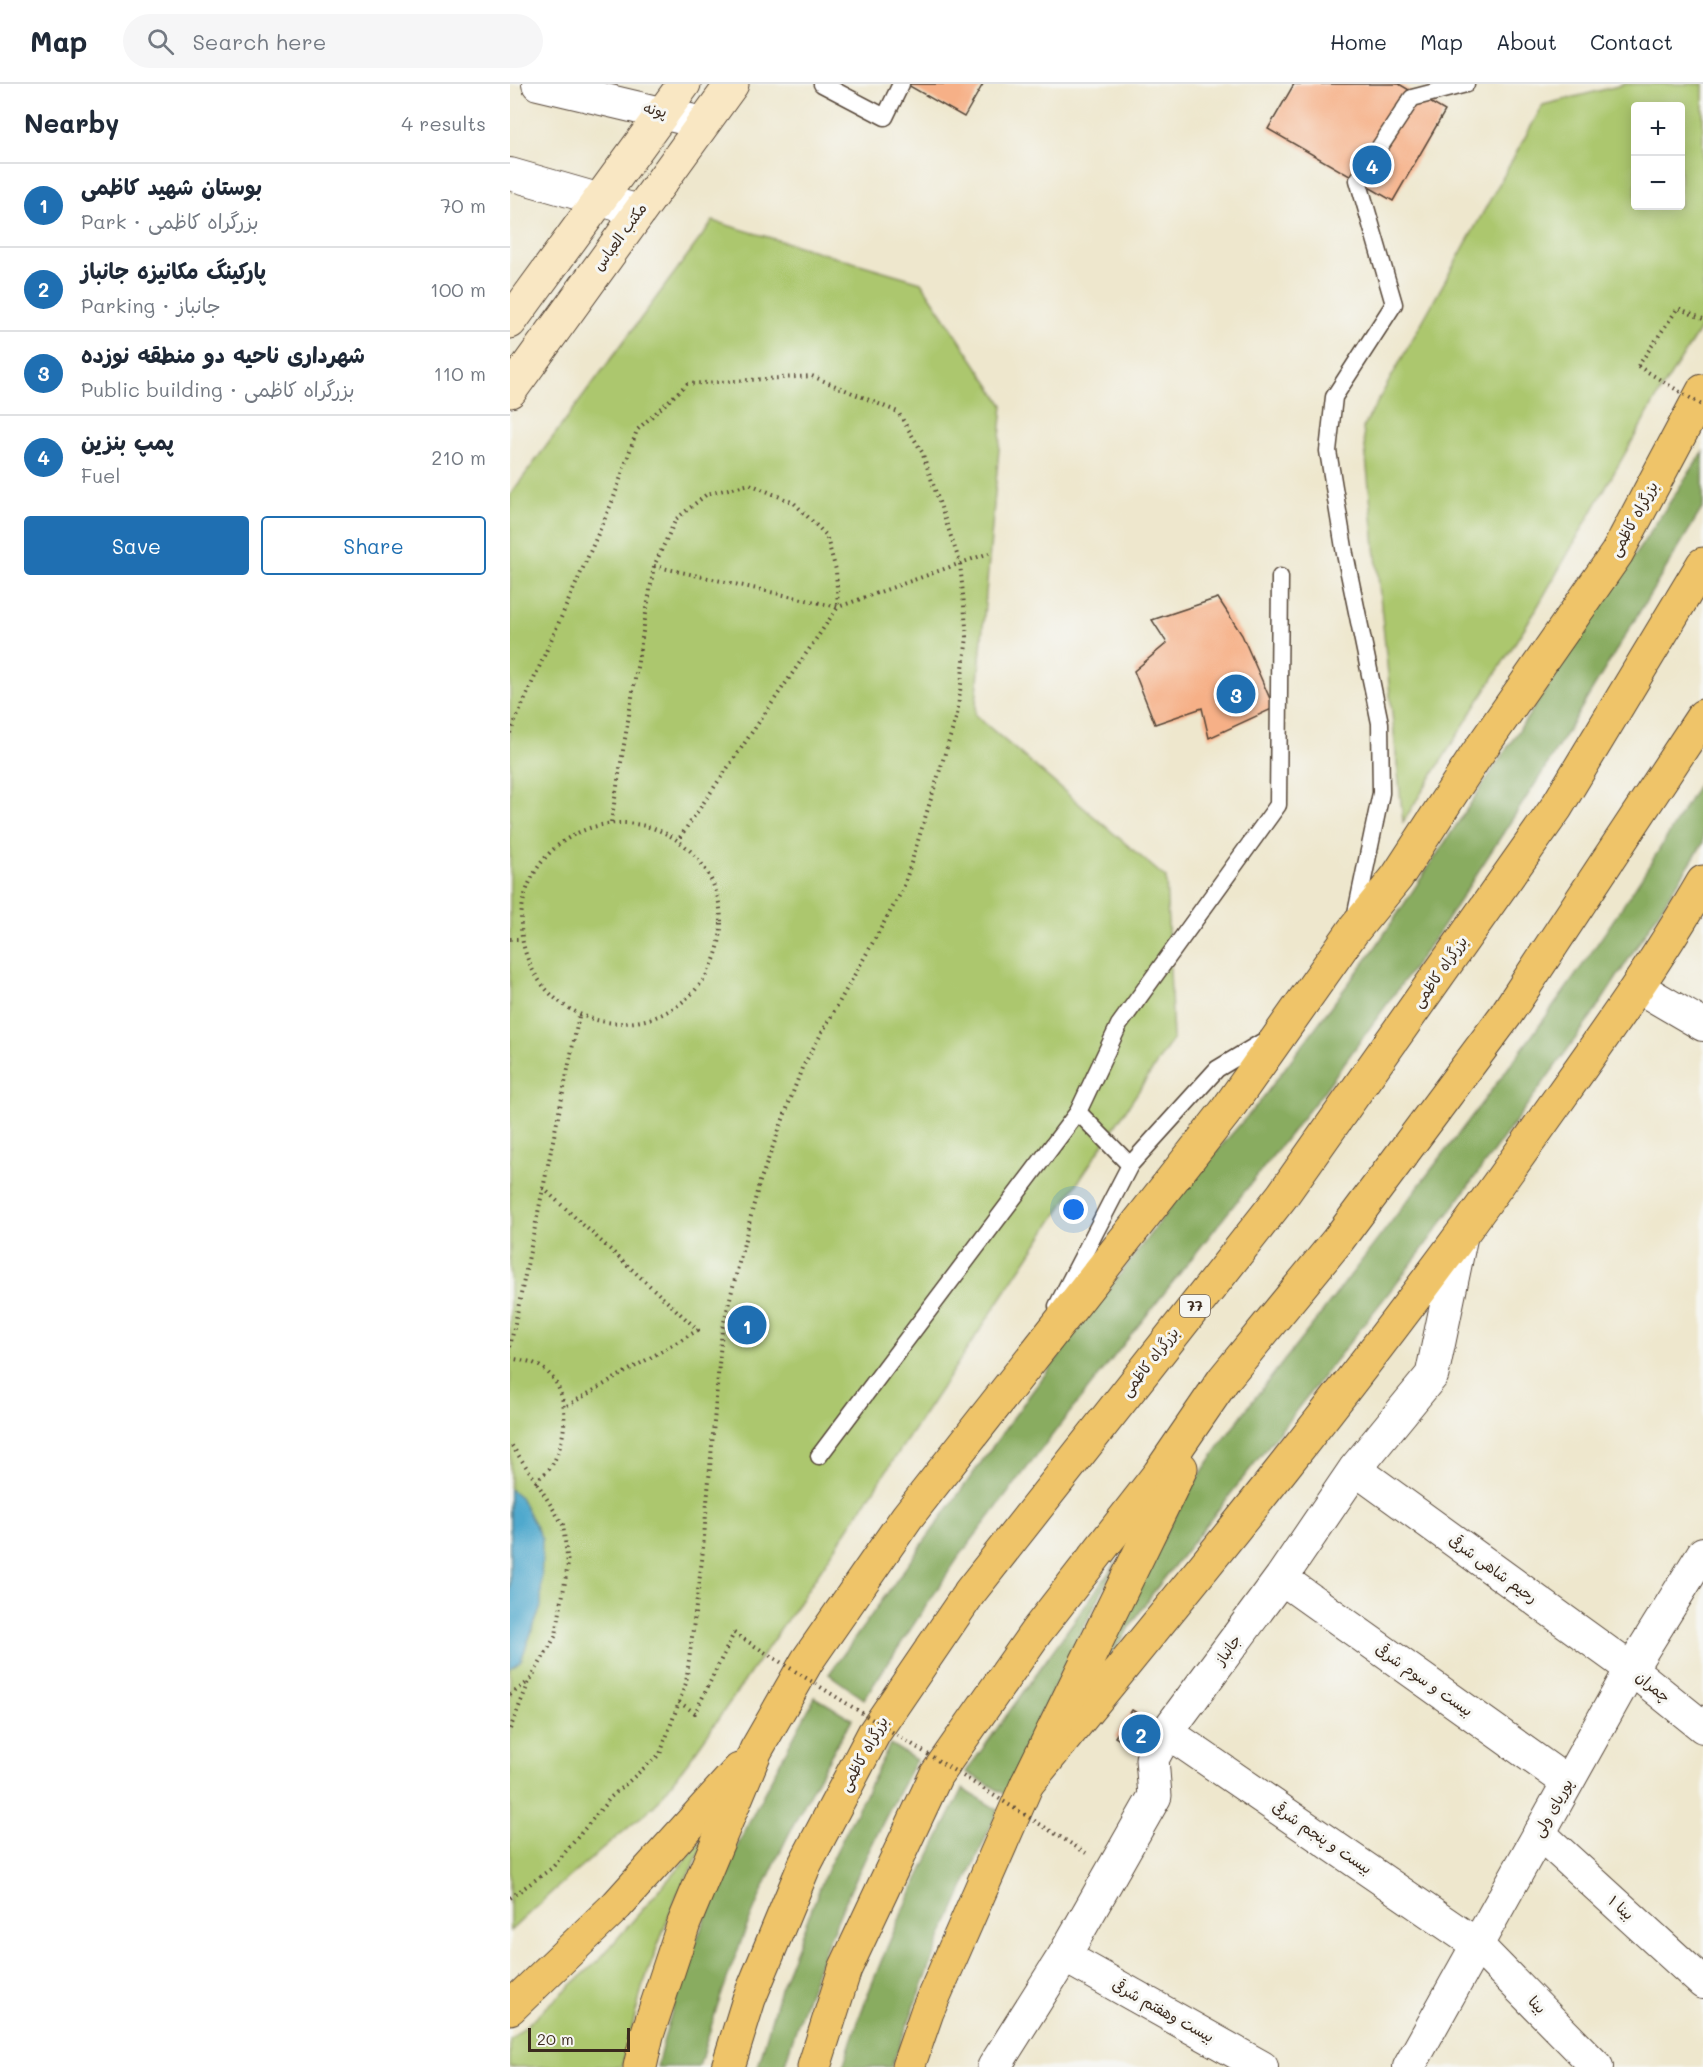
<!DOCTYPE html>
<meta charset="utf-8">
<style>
:root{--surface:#fff;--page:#f6f6f7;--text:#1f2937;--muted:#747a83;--line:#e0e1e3;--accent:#1f6fb2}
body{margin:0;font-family:Mali,"Playpen Sans Arabic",sans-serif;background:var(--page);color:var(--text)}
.controls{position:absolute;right:18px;top:18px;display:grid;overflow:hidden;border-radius:6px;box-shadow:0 3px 15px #0003}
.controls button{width:54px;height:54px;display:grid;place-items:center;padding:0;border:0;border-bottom:2px solid var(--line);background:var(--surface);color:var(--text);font:30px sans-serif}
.scale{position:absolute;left:18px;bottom:15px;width:102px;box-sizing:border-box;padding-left:6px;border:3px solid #3b2a1e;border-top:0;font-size:16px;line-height:21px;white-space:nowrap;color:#3b2a1e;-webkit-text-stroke:4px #f6f6f2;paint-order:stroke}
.you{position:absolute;left:564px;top:1126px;width:21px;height:21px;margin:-15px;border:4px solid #fff;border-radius:50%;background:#1a73e8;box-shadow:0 0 0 9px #1a73e833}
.badge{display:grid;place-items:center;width:39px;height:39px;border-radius:50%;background:var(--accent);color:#fff;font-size:20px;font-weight:700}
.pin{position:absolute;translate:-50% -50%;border:3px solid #fff;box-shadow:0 2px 6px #0006}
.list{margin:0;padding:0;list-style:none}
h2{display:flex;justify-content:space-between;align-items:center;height:78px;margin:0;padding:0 24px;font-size:26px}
h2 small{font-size:20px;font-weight:400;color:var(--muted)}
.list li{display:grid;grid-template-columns:39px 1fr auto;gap:18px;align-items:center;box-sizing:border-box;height:84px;padding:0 24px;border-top:2px solid var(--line)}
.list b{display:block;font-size:22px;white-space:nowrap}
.list p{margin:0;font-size:20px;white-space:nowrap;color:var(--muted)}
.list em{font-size:20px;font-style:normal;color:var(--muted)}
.actions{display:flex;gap:12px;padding:18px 24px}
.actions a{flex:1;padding:14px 0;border:2px solid var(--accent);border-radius:6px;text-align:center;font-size:21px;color:var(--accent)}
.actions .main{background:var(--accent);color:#fff}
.icon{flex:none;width:33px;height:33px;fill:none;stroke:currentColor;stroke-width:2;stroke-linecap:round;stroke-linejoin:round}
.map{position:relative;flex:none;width:1193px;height:1983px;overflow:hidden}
header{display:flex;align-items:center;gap:36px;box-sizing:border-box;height:84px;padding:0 30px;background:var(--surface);border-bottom:2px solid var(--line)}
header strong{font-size:28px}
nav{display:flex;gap:33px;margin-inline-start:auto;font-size:21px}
.search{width:420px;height:54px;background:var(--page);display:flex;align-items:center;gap:15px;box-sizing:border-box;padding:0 21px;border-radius:33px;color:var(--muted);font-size:22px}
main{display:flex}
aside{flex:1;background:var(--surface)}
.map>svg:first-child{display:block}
.green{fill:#acc76e;stroke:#747846;stroke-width:1.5;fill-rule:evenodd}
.forest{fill:#89ac61;stroke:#626b40;stroke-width:1.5}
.water{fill:#4fa9cd;stroke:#456a76;stroke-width:1.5}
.building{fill:#f6b087}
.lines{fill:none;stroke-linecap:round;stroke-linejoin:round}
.service-casing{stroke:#564638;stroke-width:19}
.minor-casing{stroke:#564638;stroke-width:34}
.tertiary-casing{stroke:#564638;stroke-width:35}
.secondary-casing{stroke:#564638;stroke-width:35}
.trunk-casing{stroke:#564638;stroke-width:35}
.path{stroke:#564638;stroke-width:4;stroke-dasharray:1.5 4.5;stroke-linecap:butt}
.service{stroke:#fff;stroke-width:16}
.minor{stroke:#fff;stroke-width:32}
.tertiary{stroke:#fff;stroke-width:33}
.secondary{stroke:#f9e7c3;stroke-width:33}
.trunk{stroke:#efc469;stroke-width:33}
.path-bridge{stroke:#564638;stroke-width:4;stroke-dasharray:1.5 4.5;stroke-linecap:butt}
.labels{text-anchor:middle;stroke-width:6;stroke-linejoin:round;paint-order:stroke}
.shield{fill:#f6f6f2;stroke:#73675e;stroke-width:1.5}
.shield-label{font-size:14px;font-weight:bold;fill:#3b2a1e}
.street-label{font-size:15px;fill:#3b2a1e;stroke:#f6f6f2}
</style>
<header>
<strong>Map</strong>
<div class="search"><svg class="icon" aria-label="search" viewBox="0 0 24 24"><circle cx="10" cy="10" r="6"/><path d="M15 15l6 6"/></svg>Search here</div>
<nav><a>Home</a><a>Map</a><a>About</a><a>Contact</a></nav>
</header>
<main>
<aside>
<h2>Nearby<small>4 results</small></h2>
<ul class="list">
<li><span class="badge">1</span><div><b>بوستان شهید کاظمی</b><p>Park · بزرگراه کاظمی</p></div><em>70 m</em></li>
<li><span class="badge">2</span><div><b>پارکینگ مکانیزه جانباز</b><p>Parking · جانباز</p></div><em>100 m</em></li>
<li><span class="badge">3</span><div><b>شهرداری ناحیه دو منطقه نوزده</b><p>Public building · بزرگراه کاظمی</p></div><em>110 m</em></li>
<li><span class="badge">4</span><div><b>پمپ بنزین</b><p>Fuel</p></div><em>210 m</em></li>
</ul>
<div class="actions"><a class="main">Save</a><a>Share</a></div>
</aside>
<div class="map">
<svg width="1193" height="1983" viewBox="0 0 1193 1983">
<rect width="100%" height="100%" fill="#f6f6f2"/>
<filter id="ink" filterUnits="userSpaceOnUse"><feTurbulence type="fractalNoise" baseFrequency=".0167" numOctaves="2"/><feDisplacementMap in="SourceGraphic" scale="12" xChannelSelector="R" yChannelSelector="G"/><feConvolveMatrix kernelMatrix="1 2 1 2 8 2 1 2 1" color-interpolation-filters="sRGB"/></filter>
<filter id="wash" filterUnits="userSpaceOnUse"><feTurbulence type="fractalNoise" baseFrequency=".008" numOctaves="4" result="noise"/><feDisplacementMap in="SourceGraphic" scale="24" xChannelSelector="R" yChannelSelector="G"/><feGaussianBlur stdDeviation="1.35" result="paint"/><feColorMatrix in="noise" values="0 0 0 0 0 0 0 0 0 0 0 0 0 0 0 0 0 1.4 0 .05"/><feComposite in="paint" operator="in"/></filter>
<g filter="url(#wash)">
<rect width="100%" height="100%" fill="#eee7cd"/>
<g class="green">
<path d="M1116,0H1193V240L1149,310L1025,527L893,738L853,344L1033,21ZM1170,22V122H1126V22Z"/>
<path d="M203,137L411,198L493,321L465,631L656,794L663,955L284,1526L183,1671L145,1721L44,1806L0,1847V411Z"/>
<path d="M203,1744L166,1813L132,1904L112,1983H0V1956L88,1877Z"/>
</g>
<g class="forest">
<path d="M1193,368V423L1029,694L927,851L814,1007L553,1337L448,1474L354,1615L319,1590L516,1316L677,1101L748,1020L865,864Z"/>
<path d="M1193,692V759L1084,929L909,1170L642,1510L583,1598C615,1531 646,1461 686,1397C726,1334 775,1277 821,1217C950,1046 1087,879 1193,692Z"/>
<path d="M607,1477L527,1638L535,1644L500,1713L456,1688Z"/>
<path d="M305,1613L342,1635C275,1747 224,1857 189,1983H147C177,1852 241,1730 305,1613Z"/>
<path d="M380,1660L406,1676C351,1776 307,1873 274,1983H248L270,1905L317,1786Z"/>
<path d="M453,1705L488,1726L432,1852L381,1983H333C362,1886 407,1795 453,1705Z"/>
</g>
<path class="water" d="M0,1405L10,1413L32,1455L31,1523L11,1576L0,1585Z"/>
<g id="blocks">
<g class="building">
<path d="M396,0H473L454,33Z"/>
<path d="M784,0H889L935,27L883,117L758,45Z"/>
<path d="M708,514L732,551L764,624L699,654L692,624L645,640L624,587L657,559L642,536Z"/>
<path d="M622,1626L657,1648L641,1675L605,1653Z"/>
</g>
</g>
</g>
<g filter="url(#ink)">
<use href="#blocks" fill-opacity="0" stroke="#564638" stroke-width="1.5"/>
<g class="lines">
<defs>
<g id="service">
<path d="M312,0L375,33L391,0"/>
<path d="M845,834L871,709L870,639L835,470L818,367L824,313L884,220L848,96L902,14L956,0"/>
<path d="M620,1081L568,1028L609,941L768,721L770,493"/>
<path d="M547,1222L620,1081L707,985L757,955"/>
<path d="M309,1372L568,1028"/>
</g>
<g id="minor">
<path d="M28,0L193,39"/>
<path d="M0,90L129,127"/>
<path d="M1128,903L1193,941"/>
<path d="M845,1385L1121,1585L1193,1643"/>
<path d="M771,1494L1057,1698"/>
<path d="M657,1648L966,1860L1087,1983"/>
<path d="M1029,1749L1193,1899"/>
<path d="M554,1872L752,1983"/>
<path d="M899,1983L1121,1585L1193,1469"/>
</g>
<path id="tertiary" d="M484,1983L554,1872L645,1712L642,1675L657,1648L771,1494L845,1385L922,1291L951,1152"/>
<g id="secondary">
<path d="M0,238L174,0"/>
<path d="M0,307L222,0"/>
</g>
<g id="trunk">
<path d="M517,1700C690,1489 862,1279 1019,1057C1079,972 1141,888 1193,798"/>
<path d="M0,1924L107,1821L229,1686"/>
<path d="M130,1983L137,1951L174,1839L246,1666L297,1577L397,1433L716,1027L843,847L887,793L965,673L1107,469L1193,307"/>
<path d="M218,1983L239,1915L295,1780L364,1649L460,1508L772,1112L1046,724L1193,480"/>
<path d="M304,1983L335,1885L426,1691L526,1548L649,1390L714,1295L828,1156L995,932L1193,632"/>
<path d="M398,1983L417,1928L517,1700L671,1384"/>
</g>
</defs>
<use href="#service" class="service-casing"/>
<use href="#minor" class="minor-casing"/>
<use href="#tertiary" class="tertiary-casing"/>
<use href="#secondary" class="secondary-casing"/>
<use href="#trunk" class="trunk-casing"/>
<g class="path">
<path d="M1128,282L1168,224L1193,235"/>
<path d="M144,482L328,523L479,469"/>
<path d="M0,649L103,416L127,346L177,300L302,292L388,328L412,368L450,479L457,553L447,631L393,805L292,984L249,1100L212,1246L192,1476L176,1599L150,1670L101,1713L42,1784L0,1814"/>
<path d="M101,738L144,482L166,435L197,410L240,400L284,419L316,451L326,486L328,523L168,756"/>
<circle cx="111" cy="839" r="100"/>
<path d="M0,855H11"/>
<path d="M33,1104L188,1246L55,1323"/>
<path d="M0,1263L69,932"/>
<path d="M0,1274C7,1276 16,1276 23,1279C62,1295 60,1350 42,1381C39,1387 31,1392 26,1397L0,1359"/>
<path d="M0,1611L18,1598"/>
<path d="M169,1618L185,1629L224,1549"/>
<path d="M0,1645L19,1598L46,1551L58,1480L53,1441L26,1397"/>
</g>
<use href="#service" class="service"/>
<use href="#minor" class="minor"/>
<use href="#tertiary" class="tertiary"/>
<use href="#secondary" class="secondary"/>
<use href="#trunk" class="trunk"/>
<g class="path-bridge">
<path d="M1128,282L1193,322"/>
<path d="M224,1549L576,1769"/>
</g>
</g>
</g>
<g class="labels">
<rect class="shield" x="670" y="1211" width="30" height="22" rx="4.5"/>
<g class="shield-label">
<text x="685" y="1227">77</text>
</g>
<g class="street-label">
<text transform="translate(145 26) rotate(13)" y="5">پونه</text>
<text transform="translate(110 153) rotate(-54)" y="5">مکتب العباس</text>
<text transform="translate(1124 435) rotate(-61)" y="5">بزرگراه کاظمی</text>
<text transform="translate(930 888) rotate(-55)" y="5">بزرگراه کاظمی</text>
<text transform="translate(640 1278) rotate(-52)" y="5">بزرگراه کاظمی</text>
<text transform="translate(983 1485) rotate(36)" y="5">رحیم شاهی شرقی</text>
<text transform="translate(718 1566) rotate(-54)" y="5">جانباز</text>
<text transform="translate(914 1596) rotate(35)" y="5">بیست و سوم شرقی</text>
<text transform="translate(1143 1603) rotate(39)" y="5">چمران</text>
<text transform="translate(354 1670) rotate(-61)" y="5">بزرگراه کاظمی</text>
<text transform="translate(1043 1724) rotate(-60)" y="5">پوریای ولی</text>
<text transform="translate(812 1754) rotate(34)" y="5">بیست و پنجم شرقی</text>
<text transform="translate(1111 1824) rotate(42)" y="5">بینا ۱</text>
<text transform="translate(1027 1921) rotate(46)" y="5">بینا</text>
<text transform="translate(653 1927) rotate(29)" y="5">بیست وهفتم شرقی</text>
</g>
</g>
</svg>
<div class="controls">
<button>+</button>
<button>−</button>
</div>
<div class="scale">20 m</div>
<div class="you"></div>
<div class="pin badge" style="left:237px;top:1241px">1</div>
<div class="pin badge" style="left:631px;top:1650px">2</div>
<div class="pin badge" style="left:726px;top:610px">3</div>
<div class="pin badge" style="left:862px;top:81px">4</div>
</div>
</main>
